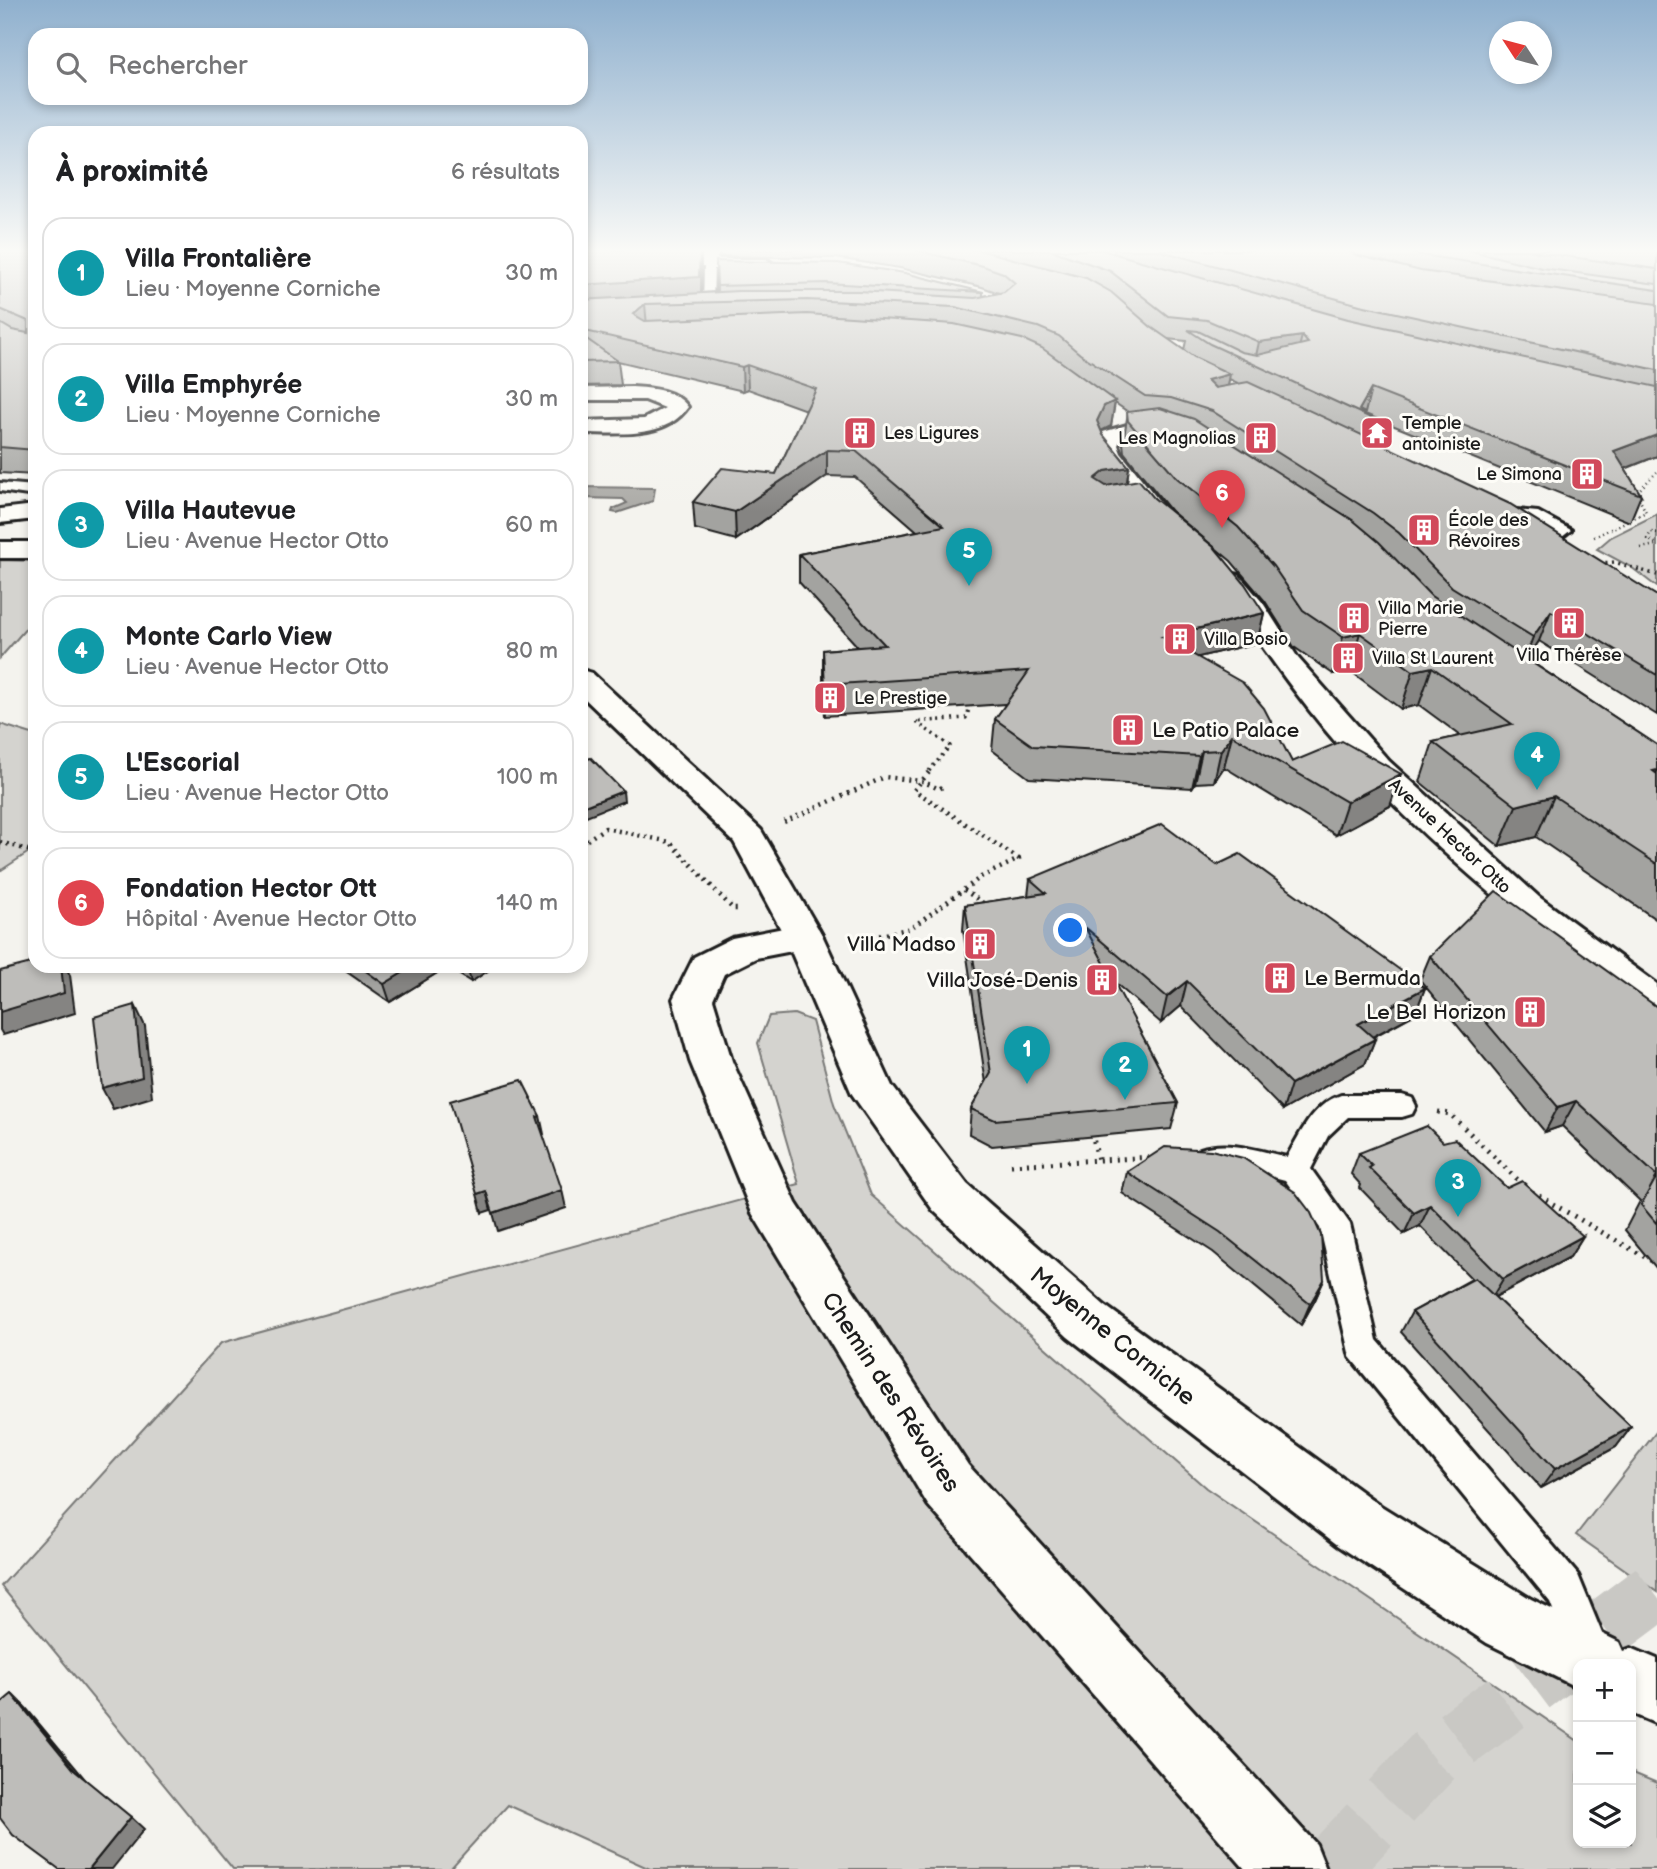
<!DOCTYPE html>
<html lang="fr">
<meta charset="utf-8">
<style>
:root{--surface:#fff;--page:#f6f6f6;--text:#202124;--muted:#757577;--line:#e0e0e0;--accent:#0f766e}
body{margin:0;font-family:"Balsamiq Sans",sans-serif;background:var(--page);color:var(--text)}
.controls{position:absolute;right:21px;bottom:21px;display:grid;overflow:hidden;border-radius:14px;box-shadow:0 4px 10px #0003}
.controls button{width:63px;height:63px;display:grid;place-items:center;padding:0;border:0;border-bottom:2px solid var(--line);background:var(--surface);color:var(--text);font:35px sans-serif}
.compass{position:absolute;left:1489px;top:21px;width:63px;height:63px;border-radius:50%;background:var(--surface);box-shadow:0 4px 10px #0003;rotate:306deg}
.you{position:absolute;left:1071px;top:931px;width:24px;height:24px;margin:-18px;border:5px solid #fff;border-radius:50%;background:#1a73e8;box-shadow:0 0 0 10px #1a73e833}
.badge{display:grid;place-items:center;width:46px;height:46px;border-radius:50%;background:var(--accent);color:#fff;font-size:23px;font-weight:700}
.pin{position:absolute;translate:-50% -58px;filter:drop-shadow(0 2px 4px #0008)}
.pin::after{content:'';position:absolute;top:37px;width:24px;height:21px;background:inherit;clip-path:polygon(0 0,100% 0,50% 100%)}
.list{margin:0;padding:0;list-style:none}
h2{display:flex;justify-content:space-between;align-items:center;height:91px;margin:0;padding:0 28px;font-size:30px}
h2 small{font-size:23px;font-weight:400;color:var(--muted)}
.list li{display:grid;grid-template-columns:46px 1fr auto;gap:21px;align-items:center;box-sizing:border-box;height:112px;margin:0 14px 14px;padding:0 14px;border:2px solid var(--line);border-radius:21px}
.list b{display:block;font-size:26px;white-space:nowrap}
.list p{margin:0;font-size:23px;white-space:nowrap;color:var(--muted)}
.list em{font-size:23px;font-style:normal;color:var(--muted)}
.icon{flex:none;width:38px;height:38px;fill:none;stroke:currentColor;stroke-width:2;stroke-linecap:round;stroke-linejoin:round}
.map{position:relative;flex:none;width:1657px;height:1869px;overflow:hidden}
.search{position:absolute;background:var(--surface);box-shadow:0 4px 10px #0003;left:28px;top:28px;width:560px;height:77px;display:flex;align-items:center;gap:18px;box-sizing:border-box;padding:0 24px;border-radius:21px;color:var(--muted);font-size:26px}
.panel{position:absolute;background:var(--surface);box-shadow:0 4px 10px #0003;left:28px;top:126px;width:560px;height:847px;border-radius:21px}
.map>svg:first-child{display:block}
.green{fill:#d4d3cf;stroke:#787876;stroke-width:2}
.water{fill:#abaaa6;stroke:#72716f;stroke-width:2}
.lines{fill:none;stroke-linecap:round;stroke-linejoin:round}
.primary-tunnel{stroke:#c9c8c4;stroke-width:61;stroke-dasharray:61 31;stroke-linecap:butt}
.lane-casing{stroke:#1c1c1c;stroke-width:6}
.street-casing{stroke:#1c1c1c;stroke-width:6}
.secondary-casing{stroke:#1c1c1c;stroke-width:6}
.primary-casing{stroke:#1c1c1c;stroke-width:6}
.path-far3{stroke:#1c1c1c;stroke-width:2.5;stroke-dasharray:1 3.5;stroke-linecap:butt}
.path-far2{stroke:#1c1c1c;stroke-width:3.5;stroke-dasharray:2 4.5;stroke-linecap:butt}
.path-far1{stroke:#1c1c1c;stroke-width:4.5;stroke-dasharray:2 5;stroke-linecap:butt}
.path{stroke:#1c1c1c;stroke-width:5;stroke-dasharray:2 6;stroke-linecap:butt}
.lane{fill:#fdfcf7;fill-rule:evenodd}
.street{fill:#fdfcf7;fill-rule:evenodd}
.secondary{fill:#fdfcf7;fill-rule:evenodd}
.primary{fill:#fdfcf7;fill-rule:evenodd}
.wall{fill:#a3a3a0;stroke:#1c1c1c;stroke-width:2;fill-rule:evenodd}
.shaded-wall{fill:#858482;stroke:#1c1c1c;stroke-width:2}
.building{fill:#bebdba;stroke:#1c1c1c;stroke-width:2}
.labels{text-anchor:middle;stroke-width:6;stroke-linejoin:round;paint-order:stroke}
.far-poi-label{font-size:18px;fill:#1c1c1c;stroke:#fdfcf7;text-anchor:start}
.far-street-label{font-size:18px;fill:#1c1c1c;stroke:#fdfcf7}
.poi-label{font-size:21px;fill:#1c1c1c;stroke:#fdfcf7;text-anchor:end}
.near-street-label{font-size:24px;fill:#1c1c1c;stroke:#fdfcf7}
</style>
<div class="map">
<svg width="1657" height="1869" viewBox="0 0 1657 1869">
<rect width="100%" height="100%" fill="#f4f3ee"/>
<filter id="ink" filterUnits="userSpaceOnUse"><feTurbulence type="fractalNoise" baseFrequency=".0143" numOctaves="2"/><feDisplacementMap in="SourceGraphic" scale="14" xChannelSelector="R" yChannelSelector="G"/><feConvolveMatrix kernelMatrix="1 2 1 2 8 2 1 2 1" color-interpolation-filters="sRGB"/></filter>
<g filter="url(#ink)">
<g class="green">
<path d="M1657,514V587L1631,567L1597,549L1611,537Z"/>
<path d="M0,560L35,561V618L0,658Z"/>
<path d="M0,724L35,735V848L0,871Z"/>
<path d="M794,1014L812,1021L834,1104L871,1195L1206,1488L1578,1741V1843H1631V1772L1657,1783V1869H650L508,1805L450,1869H233L1,1586L221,1343L799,1184L758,1043L769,1016Z"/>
<path d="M1657,1431V1592L1576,1535Z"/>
</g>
<path class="water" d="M581,487L655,488L653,501L617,513L612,512L613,509L627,503L623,499L581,498Z"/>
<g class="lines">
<path class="primary-tunnel" d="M1328,1869L1432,1758L1657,1590"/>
<defs>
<g id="lane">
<path d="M682,262L709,261L714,264L713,307L703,305L704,267H678V263Z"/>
<path d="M0,483L35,486V496L0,491Z"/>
<path d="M1494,508L1538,512L1571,530L1552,545H1540V539L1552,531L1529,520L1489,516V510Z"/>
<path d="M1341,1095H1402L1412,1098L1416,1106L1412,1114L1402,1117H1348L1328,1136L1311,1169L1350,1224L1377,1340L1578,1575L1610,1653L1605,1664H1578L1576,1667L1550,1602L1350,1357L1320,1228L1285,1180L1242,1169L1200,1165L1195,1157L1200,1149C1228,1140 1259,1151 1287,1157C1300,1134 1313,1104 1341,1095Z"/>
</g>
<g id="street">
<path d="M702,250H718L717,259H766L774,264L766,269H709L701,264Z"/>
<path d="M632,387C652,388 676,390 688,407C665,440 617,433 581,433V421L644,419L665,408L645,400H581V388Z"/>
<path d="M1134,423L1175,427L1186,434L1175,441L1136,436L1120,441L1118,445L1121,453L1176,522L1173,527H1155L1099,454L1096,445L1103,432Z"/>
<path d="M35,505V519L0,523V509Z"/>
<path d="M1230,573L1239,575L1263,603L1298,658L1389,761L1539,897L1657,984V1019L1643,1015C1546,940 1449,864 1365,775C1308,715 1263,648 1217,581L1221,575Z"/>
<path d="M804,924L818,928L823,937L818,946L756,958L724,974L713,999L732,1061L796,1203L968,1465L1316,1844L1326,1869H1245L928,1505L752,1213L690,1061L673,999L694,957L732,938Z"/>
</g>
<path id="secondary" d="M1098,250H1116L1117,252L1109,257Z"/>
<g id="primary">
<rect x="0" y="542" width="35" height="16"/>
<path d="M581,670L592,673L761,830L823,937L892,1086L967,1184L1104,1305L1381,1506L1531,1599L1619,1642L1623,1651L1631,1648L1657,1659V1724L1631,1713V1664H1578V1688L1487,1643L1339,1546L1068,1337L933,1210L852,1094L785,937L734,842L581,695Z"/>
</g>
</defs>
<use href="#lane" class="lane-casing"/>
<use href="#street" class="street-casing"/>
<use href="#secondary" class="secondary-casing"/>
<use href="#primary" class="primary-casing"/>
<g class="path-far3">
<path d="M1657,533L1651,532L1647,539L1657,544"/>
<path d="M1594,537L1646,512L1636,493L1657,472"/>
<path d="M1641,548L1656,545"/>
</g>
<g class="path-far2">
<path d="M1599,563L1614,562L1657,575"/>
<path d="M929,771L950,746L916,722L966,718L972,701"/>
</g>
<g class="path-far1">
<path d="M784,822L885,777L922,781L939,789L944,786"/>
<path d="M0,842L35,852"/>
<path d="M581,844L605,828L670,842L733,909H738"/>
<path d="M964,890L986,905"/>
<path d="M852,942L911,928L981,877L1019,859L914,790L931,770"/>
</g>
<g class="path">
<path d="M1438,1112L1450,1114L1522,1184"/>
<path d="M1092,1133L1098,1160"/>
<path d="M1011,1165L1154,1157"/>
<path d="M1532,1192L1657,1264"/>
</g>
<use href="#lane" class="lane"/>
<use href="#street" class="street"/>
<use href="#secondary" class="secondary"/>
<use href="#primary" class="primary"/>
</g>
<g class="wall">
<path d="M0,250H35V475L0,473Z"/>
<path d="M581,250H701V293L717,292L716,261L983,292V296L999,293L982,287L900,268L836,258L720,256V250H1105L1113,254L1114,250H1657V456L1625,469L1641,495L1630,522L1365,414L1371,418L1366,437L1657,596V715L1539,641L1527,659L1657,745V920L1536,837L1499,846L1420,782L1433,742L1461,736L1419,705L1401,709L1349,670L1333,674L1294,647L1265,601L1231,561L1171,511L1124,452L1123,443L1128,412L1115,403L1111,426L1101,430L1103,435L1129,467L1127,482L1154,498L1264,613L1257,643L1198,657L1292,762L1390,806L1336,835L1224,767L1214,782L1195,783L1192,788L1029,778L992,750L995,719L1006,704L825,716L823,680V650L858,647L799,582V554L917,531L855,477L827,476L736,540L695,529L693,502L776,474L806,410L748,389L743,391L618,361L621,385L581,386ZM1167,339L1186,341L1184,350ZM1229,379L1240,384L1228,386Z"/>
<path d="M1217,865L1425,988L1415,1014L1373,1037L1375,1039L1365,1064L1283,1110L1181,1006L1161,1023L1113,981L1178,1103L1171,1129L992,1146L969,1134L971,1109L986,1083L963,930L965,905L1028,896L1030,879Z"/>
<path d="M1430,956L1657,1007V1269L1625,1230L1640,1201L1562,1126L1545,1132L1420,980Z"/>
<path d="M345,966H495L471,982L447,967L390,1002L347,972Z"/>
<path d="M1443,1142L1507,1188L1583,1236L1570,1257L1495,1297L1631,1427L1616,1447L1541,1488L1401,1332L1412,1312L1472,1279L1420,1226L1404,1234L1360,1188L1361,1185L1351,1174L1359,1153Z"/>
<path d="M1127,1172L1324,1280L1315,1300L1301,1325L1213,1252L1122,1193Z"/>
</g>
<g class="shaded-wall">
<path d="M698,250H701V298L581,306V285Z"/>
<path d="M645,304L647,326L633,314Z"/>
<path d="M1302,336L1296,359L1254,365L1259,342Z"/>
<path d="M747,365L748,389L743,391L742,367Z"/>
<path d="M1230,374L1226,398L1207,380Z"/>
<path d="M1371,389L1365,413L1359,410Z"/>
<path d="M1115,401L1111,426L1101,431L1097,421L1104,406Z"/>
<path d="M1657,435V456L1604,477L1614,451Z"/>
<path d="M827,450V476L736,540L735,512Z"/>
<path d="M1129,467L1125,494L1102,497L1095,479L1105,471Z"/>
<path d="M1551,611L1539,641L1522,667L1533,637Z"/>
<path d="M1264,613L1257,643L1157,667L1162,637Z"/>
<path d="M1360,633L1349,670L1333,674L1343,637Z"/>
<path d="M1432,667L1419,705L1401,709L1413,671Z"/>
<path d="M1232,735L1224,767L1214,782L1221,750Z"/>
<path d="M1202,751L1195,783L1192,788L1199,756Z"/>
<path d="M1401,774L1390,806L1336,835L1347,802Z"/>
<path d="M623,791L624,801L584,817L582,807Z"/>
<path d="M1554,796L1536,837L1499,846L1516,806Z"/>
<path d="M61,966H65L70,975L75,1013L3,1035L0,1030V1012Z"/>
<path d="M414,966L447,967L390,1002L384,984Z"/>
<path d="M467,966H495L471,982Z"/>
<path d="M1187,981L1181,1006L1161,1023L1167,997Z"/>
<path d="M1425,988L1415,1014L1348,1050L1358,1024Z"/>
<path d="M135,1005L145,1026L152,1097L113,1109L102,1088Z"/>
<path d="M1375,1039L1365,1064L1283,1110L1291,1084Z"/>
<path d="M1576,1101L1562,1126L1545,1132L1558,1107Z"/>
<path d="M540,1116L544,1134L541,1135L537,1117Z"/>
<path d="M562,1190L566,1208L498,1231L493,1213Z"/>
<path d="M486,1191L491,1210L482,1213L477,1194Z"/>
<path d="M1430,1205L1420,1226L1404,1234L1414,1213Z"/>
<path d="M1583,1236L1570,1257L1491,1299L1503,1279Z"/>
<path d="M1324,1280L1315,1300L1301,1325L1310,1304Z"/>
<path d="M1631,1427L1616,1447L1541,1488L1555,1469Z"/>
<path d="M12,1694L26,1708L89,1784L75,1771Z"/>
<path d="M131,1817L144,1829L112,1869H89Z"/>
</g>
<g class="building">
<path d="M0,250H35V450L0,447V323L12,330L28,333V321L0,309Z"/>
<path d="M581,250H700L699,277L581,285Z"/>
<path d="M914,250H979L1086,278L1111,292L1151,327L1194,357L1230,374L1207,380L1215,388L1248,382L1510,504L1657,596V675L1551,611L1533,637L1452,587L1399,533L1373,513L1212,411L1171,398L1145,396L1080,354L1059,336L1038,327L955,307L807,300L645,304L633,314L645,321L807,314L954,324L1022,339L1042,348L1115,401L1104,406L1097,421L1103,435L1129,467L1105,471L1095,479L1106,486L1139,480L1154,498L1215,548L1245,584L1264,613L1162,637L1243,683L1264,708L1292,762L1342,741L1401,774L1347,802L1232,735L1221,750L1202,751L1199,756L1033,746L995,719L1029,671L825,685L823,650L885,645L799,554L944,526L856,451L827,450L735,512L693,502L722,468L776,474L816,389L747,365L742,367L581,330V300L738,291H858L975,298L1004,292L1015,283L1003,273L983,266Z"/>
<path d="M1051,250H1102L1348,319L1657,387V435L1614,451L1641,495L1371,389L1359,410L1371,418L1210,344L1188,330L1198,331L1241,352L1258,355L1308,343L1302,336L1259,342L1207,320L1168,316L1110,271Z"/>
<path d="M1157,250H1345L1356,255L1421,271L1657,304V370L1360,305Z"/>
<path d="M1399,250H1468L1542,268L1657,284V290L1408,253Z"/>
<path d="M1529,250H1657V269L1543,253Z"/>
<path d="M716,261L838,263L905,273L983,292L826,283L717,286Z"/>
<path d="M581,335L618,361L581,362Z"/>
<path d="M1160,408L1194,419L1354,521L1379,542L1431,596L1657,745V770L1653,771L1657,774V864L1554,796L1516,806L1433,742L1512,724L1432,667L1413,671L1360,633L1343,637L1303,610L1273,566L1238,527L1177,478L1128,421L1127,412Z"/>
<path d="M591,758L623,791L582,807L581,806V761Z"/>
<path d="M1162,824L1217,865L1240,854L1425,988L1358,1024L1375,1039L1291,1084L1187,981L1167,997L1085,927L1178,1103L995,1120L971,1109L991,1073L965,905L1046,893L1030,879Z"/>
<path d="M1496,891L1657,1007V1224L1641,1205L1657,1176L1576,1101L1558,1107L1430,956Z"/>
<path d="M35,962V966H61L64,993L0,1012V971Z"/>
<path d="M359,966H414L384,984Z"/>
<path d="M135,1005L142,1077L102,1088L94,1017Z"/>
<path d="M522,1080L540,1116L537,1117L562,1190L493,1213L486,1191L477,1194L450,1101Z"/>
<path d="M1427,1126L1443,1142L1455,1139L1507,1188L1522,1181L1583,1236L1503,1279L1430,1205L1414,1213L1369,1168L1372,1166L1359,1153Z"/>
<path d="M1165,1147L1211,1150L1243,1158L1295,1192L1311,1213L1321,1235L1324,1280L1310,1304L1220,1232L1127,1172Z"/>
<path d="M1475,1278L1631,1427L1555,1469L1412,1312Z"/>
<path d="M12,1694L75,1771L131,1817L89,1869H59L13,1835L0,1818V1704Z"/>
</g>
</g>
<linearGradient id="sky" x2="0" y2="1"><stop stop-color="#8fb0ce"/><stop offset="0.49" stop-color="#fafaf7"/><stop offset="1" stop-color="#fafaf7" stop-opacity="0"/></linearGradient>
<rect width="1657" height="512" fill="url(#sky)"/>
<defs>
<symbol id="building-square" viewBox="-11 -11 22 22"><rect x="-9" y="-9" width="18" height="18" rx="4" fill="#d1495b" stroke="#fdfcf7"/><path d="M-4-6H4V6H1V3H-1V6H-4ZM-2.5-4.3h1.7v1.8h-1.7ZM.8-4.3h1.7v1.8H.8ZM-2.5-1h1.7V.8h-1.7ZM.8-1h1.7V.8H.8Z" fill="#fff"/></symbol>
<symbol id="temple-square" viewBox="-11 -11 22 22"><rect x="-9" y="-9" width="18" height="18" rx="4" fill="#d1495b" stroke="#fdfcf7"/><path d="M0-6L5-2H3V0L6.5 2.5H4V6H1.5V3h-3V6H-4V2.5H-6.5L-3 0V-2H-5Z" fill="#fff"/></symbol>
</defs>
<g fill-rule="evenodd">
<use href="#building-square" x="841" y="414" width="38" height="38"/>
<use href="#temple-square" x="1358" y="414" width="38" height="38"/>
<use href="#building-square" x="1242" y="419" width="38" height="38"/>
<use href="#building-square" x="1568" y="455" width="38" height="38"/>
<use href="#building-square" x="1405" y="511" width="38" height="38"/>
<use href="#building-square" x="1335" y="599" width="38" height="38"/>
<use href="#building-square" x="1550" y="604" width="38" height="38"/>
<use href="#building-square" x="1161" y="620" width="38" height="38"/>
<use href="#building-square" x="1329" y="639" width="38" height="38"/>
<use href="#building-square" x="811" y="679" width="38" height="38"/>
<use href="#building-square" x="1109" y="711" width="38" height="38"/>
<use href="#building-square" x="961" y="925" width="38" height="38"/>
<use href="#building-square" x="1261" y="959" width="38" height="38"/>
<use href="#building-square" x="1083" y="961" width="38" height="38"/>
<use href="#building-square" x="1511" y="993" width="38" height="38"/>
</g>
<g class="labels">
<g class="far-poi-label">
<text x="1402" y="429">Temple<tspan x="1402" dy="21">antoiniste</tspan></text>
<text x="884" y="439">Les Ligures</text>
<text x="1236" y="444" text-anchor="end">Les Magnolias</text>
<text x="1562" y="480" text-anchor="end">Le Simona</text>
<text x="1448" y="526">École des<tspan x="1448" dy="21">Révoires</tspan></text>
<text x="1378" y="614">Villa Marie<tspan x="1378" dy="21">Pierre</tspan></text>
<text x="1204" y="645">Villa Bosio</text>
<text x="1569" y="661" text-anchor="middle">Villa Thérèse</text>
<text x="1372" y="664">Villa St Laurent</text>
<text x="854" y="704">Le Prestige</text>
</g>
<g class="far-street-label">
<text transform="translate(1450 836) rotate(43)" y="6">Avenue Hector Otto</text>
</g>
<g class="poi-label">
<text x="1152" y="737" text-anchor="start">Le Patio Palace</text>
<text x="956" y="951">Villa Madso</text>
<text x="1304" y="985" text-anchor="start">Le Bermuda</text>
<text x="1078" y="987">Villa José-Denis</text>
<text x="1506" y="1019">Le Bel Horizon</text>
</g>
<g class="near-street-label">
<text transform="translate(1113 1336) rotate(39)" y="8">Moyenne Corniche</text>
<text transform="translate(891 1392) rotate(57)" y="8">Chemin des Révoires</text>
</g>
</g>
</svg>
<div class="controls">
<button>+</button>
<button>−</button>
<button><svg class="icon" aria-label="layers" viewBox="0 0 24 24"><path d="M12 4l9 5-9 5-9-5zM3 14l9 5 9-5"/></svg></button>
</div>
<svg class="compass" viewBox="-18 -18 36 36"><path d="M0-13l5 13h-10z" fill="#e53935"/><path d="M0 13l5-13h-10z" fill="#757577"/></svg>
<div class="you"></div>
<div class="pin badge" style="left:1027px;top:1084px;background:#0f9aa8">1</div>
<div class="pin badge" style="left:1125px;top:1100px;background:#0f9aa8">2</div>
<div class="pin badge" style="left:1458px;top:1217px;background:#0f9aa8">3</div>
<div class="pin badge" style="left:1537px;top:790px;background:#0f9aa8">4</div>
<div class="pin badge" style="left:969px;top:586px;background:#0f9aa8">5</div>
<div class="pin badge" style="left:1222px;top:528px;background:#e0444e">6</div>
<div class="search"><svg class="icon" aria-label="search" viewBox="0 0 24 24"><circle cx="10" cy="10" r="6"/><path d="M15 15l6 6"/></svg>Rechercher</div>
<section class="panel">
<h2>À proximité<small>6 résultats</small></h2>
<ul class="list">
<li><span class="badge" style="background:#0f9aa8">1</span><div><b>Villa Frontalière</b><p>Lieu · Moyenne Corniche</p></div><em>30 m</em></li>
<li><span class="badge" style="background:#0f9aa8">2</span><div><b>Villa Emphyrée</b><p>Lieu · Moyenne Corniche</p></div><em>30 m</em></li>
<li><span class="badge" style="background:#0f9aa8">3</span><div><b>Villa Hautevue</b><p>Lieu · Avenue Hector Otto</p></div><em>60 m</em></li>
<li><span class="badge" style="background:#0f9aa8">4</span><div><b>Monte Carlo View</b><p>Lieu · Avenue Hector Otto</p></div><em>80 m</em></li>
<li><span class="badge" style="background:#0f9aa8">5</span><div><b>L'Escorial</b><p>Lieu · Avenue Hector Otto</p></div><em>100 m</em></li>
<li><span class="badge" style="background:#e0444e">6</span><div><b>Fondation Hector Ott</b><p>Hôpital · Avenue Hector Otto</p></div><em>140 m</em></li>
</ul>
</section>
</div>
